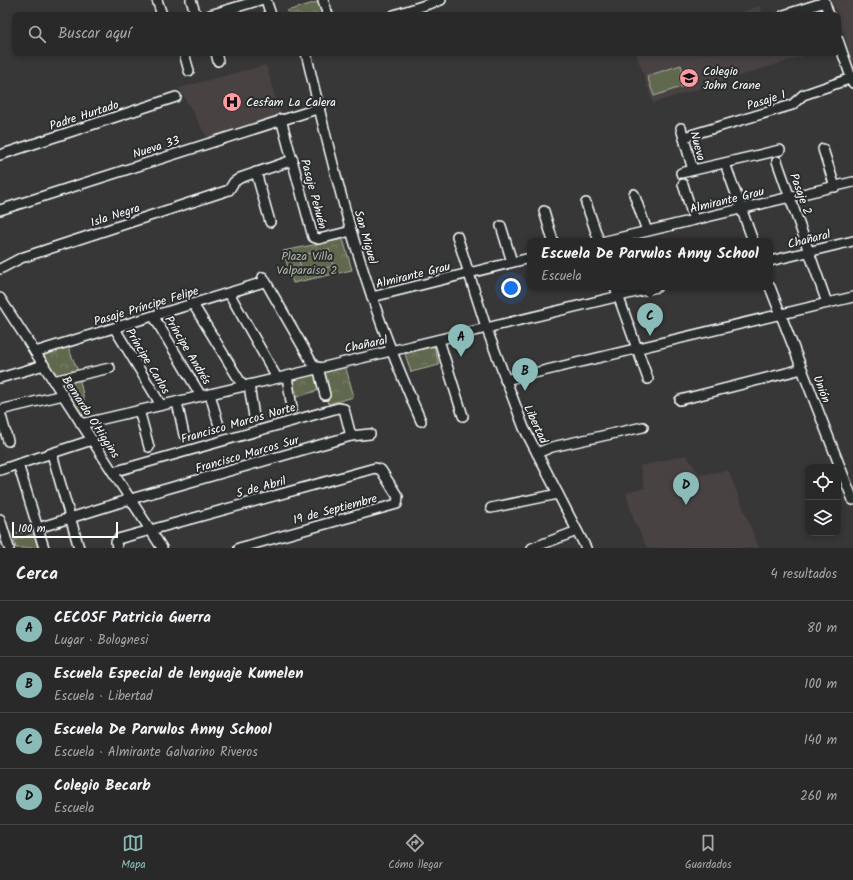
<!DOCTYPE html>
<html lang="es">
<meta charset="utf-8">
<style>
:root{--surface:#2a2929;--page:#363535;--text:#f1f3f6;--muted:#a5a6a8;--line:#464546;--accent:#8bbbb9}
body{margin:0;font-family:Kalam,sans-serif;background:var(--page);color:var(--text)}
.controls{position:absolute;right:12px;bottom:12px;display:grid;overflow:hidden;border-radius:8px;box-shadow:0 2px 6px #0003}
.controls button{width:36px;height:36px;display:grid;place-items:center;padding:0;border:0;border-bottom:1px solid var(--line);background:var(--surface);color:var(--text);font:20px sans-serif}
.scale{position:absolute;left:12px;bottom:10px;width:106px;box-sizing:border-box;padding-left:4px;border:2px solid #fff;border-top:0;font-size:11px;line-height:14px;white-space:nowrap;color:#fff;-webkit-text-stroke:3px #2a2d2e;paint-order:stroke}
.you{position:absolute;left:511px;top:288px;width:14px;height:14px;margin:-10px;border:3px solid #fff;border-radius:50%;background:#1a73e8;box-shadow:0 0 0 6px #1a73e833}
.badge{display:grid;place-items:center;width:26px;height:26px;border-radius:50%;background:var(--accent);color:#111;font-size:13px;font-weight:700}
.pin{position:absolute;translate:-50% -33px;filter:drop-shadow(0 1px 2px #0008)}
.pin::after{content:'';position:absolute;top:21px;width:14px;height:12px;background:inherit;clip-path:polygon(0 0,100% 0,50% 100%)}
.popup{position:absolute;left:527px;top:238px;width:246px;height:52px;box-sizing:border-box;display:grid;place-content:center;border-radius:8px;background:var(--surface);filter:drop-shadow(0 1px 3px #0005);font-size:13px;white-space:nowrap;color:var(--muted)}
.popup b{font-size:15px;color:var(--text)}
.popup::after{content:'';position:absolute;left:50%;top:100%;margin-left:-8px;border:8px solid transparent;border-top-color:var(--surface)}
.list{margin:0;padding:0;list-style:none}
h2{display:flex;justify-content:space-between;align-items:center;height:52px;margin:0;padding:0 16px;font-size:17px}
h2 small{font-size:13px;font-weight:400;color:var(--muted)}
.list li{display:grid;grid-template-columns:26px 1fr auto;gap:12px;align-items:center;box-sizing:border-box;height:56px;padding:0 16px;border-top:1px solid var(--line)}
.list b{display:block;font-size:15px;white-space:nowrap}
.list p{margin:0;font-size:13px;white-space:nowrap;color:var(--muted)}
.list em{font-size:13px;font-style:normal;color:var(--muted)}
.icon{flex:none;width:22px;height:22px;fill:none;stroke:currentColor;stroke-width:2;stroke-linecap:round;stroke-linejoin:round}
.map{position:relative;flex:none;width:853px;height:548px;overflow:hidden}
.search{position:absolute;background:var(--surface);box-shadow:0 2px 6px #0003;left:12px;right:12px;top:12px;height:44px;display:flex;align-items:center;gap:10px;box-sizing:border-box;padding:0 14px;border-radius:8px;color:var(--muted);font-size:15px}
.sheet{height:276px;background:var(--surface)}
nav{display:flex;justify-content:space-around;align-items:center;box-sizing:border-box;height:56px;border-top:1px solid var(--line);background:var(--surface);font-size:11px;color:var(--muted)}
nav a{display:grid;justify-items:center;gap:2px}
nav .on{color:var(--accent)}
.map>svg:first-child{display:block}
.built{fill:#494242}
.park{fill:url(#park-crowns);stroke:#b0b3a6}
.pitch{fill:#60674e;stroke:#b0b3a6}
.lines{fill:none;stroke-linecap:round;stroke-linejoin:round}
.minor-casing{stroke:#fff;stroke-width:12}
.path{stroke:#fff;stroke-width:1.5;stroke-dasharray:1 3;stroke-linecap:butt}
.minor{stroke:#2a2d2e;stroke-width:9}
.labels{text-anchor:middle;stroke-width:4;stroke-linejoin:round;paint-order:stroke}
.poi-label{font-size:12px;fill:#fff;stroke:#2a2d2e;text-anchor:start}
.street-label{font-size:12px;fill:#fff;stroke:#2a2d2e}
.park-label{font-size:12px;fill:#b0b3a6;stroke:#2a2d2e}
</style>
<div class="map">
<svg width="853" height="548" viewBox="0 0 853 548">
<defs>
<pattern id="park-crowns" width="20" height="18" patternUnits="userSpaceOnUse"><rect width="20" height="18" fill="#60674e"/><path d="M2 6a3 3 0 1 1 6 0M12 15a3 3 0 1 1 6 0" fill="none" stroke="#787e69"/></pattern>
</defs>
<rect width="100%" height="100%" fill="#383737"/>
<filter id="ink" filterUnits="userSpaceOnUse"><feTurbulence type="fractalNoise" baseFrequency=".025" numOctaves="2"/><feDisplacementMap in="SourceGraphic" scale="8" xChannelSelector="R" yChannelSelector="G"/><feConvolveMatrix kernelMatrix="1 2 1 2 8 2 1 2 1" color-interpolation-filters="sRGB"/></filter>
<g filter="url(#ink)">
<g class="built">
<path d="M832,0H853V63L838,15Z"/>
<path d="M811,1L816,15H765Z"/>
<path d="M760,6L763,15H730Z"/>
<path d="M636,53H813L653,103Z"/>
<path d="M266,65L281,116L208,139L179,88Z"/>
<path d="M686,455L700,475L728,470L759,548H647L633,518L626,493L645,488L640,466Z"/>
</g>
<g class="park">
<path d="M317,2L322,15H288L287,11Z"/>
<path d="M343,239L352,270L293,283L283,251Z"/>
<path d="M434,346L439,365L411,372L405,354Z"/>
<path d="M68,347L78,371L87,414L79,415L40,353Z"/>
<path d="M345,365L354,397L328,404L323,389L293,398L289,378Z"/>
</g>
<g class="pitch">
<path d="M681,65L687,85L654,96L647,76Z"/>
<path d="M329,249L333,266L302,274L298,256Z"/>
<path d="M34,534L38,548H16L14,540Z"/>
</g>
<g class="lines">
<defs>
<g id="minor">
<path d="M157,0L162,15"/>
<path d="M191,0L196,15"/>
<path d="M266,0L271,15"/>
<path d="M323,0L328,15"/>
<path d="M824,0L829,15"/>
<path d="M210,15L260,0"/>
<path d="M394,15L441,0"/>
<path d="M784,15L825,2"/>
<path d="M838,40L853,83"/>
<path d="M184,53L189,71"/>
<path d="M216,53L218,61"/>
<path d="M306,53C325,134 345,218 372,297C386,339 403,380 421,421"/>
<path d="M281,119L313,237L319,239L351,231"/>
<path d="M681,128L693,170"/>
<path d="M684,137L792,105L803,95L852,78"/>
<path d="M823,149L835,187"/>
<path d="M0,155L176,97"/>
<path d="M777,161L827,303"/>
<path d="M727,169L753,241"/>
<path d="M256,172L270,222"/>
<path d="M681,173L780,150"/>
<path d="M683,184L694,220"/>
<path d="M634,194L647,231"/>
<path d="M586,203L599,241"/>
<path d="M0,210L320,108"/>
<path d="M544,211L553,241"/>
<path d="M501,226L512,262"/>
<path d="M457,236L486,327L524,428L586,548"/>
<path d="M606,241L853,182"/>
<path d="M770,261L853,241"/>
<path d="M0,269L21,258L229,190L234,182L240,178L293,160"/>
<path d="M263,277L315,368"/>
<path d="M615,287L648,379"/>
<path d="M770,287L853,500"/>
<path d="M229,293L277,378"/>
<path d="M372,297L530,258"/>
<path d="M0,298L162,548"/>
<path d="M193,304L243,386"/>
<path d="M154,317L201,396"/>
<path d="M115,329L161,405"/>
<path d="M439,340L463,416"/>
<path d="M35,352L264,282"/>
<path d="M318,367L325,395"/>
<path d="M287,376L292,408"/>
<path d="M0,378L44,365"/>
<path d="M505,380L853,297"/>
<path d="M53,381L110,368"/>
<path d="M249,385L254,417"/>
<path d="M210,394L219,426"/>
<path d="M680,400L802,369"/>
<path d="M177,402L184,435"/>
<path d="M0,410L63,395"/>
<path d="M139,410L149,447"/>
<path d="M0,412L8,441"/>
<path d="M81,424L287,376L657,287"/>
<path d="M537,453L552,447L643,427"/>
<path d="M52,454L79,548"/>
<path d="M18,464L44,548"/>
<path d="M0,470L92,440"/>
<path d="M113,472L338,408L344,409L351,436"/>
<path d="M491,508L558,494"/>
<path d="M0,519L9,548"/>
<path d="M38,528L131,499L351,436L370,434"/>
<path d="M117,548L116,542L118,539L375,468L381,470L398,497L397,504L239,548"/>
<path d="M532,548L577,531"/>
</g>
</defs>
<use href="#minor" class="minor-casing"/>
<path class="path" d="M13,535L31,530"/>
<use href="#minor" class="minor"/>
</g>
</g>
<defs>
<symbol id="school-disc" viewBox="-11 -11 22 22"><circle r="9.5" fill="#ff9aa2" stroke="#2a2d2e"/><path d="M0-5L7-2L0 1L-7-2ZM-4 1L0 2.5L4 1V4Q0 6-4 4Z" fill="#111"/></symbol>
<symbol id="hospital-disc" viewBox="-11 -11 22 22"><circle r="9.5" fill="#ff9aa2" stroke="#2a2d2e"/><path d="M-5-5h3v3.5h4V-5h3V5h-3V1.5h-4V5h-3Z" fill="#111"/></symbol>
</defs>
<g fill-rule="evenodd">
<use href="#school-disc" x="678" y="67" width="22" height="22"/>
<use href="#hospital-disc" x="221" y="91" width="22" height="22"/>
</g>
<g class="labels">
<g class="poi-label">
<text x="703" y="75">Colegio<tspan x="703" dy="14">John Crane</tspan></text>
<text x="246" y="106">Cesfam La Calera</text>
</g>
<g class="street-label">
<text transform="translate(766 100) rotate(-18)" y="4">Pasaje 1</text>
<text transform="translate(84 115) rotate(-18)" y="4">Padre Hurtado</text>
<text transform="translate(698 146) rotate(75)" y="4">Nueva</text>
<text transform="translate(156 147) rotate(-18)" y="4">Nueva 33</text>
<text transform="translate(314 194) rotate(75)" y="4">Pasaje Pehuén</text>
<text transform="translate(801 194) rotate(70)" y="4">Pasaje 2</text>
<text transform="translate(727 200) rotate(-14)" y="4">Almirante Grau</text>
<text transform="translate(115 215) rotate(-18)" y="4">Isla Negra</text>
<text transform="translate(366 237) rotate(74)" y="4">San Miguel</text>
<text transform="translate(809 239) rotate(-14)" y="4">Chañaral</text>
<text transform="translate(413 275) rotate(-14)" y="4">Almirante Grau</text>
<text transform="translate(146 306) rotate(-17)" y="4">Pasaje Príncipe Felipe</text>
<text transform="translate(366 344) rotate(-12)" y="4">Chañaral</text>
<text transform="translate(188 350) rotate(59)" y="4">Príncipe Andrés</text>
<text transform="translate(148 361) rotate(59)" y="4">Príncipe Carlos</text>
<text transform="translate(822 389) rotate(69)" y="4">Unión</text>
<text transform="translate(91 417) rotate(57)" y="4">Bernardo O'Higgins</text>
<text transform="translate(238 423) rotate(-16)" y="4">Francisco Marcos Norte</text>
<text transform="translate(536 424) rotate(65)" y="4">Libertad</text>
<text transform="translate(247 454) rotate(-16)" y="4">Francisco Marcos Sur</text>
<text transform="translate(261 487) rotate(-15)" y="4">5 de Abril</text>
<text transform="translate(335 509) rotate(-15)" y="4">19 de Septiembre</text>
</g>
<g class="park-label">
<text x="307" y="260">Plaza Villa<tspan x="307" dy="14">Valparaiso 2</tspan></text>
</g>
</g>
</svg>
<div class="controls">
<button><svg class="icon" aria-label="locate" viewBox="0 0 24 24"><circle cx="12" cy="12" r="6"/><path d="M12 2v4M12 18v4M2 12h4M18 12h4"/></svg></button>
<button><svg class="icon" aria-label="layers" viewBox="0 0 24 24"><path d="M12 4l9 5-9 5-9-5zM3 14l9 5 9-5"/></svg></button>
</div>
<div class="scale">100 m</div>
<div class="you"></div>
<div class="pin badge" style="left:461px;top:357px">A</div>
<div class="pin badge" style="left:525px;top:391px">B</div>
<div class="pin badge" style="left:650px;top:336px">C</div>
<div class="popup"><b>Escuela De Parvulos Anny School</b>Escuela</div>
<div class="pin badge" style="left:686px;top:505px">D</div>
<div class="search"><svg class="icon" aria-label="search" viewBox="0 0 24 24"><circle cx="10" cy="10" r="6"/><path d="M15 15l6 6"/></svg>Buscar aquí</div>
</div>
<section class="sheet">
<h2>Cerca<small>4 resultados</small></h2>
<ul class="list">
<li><span class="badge">A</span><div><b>CECOSF Patricia Guerra</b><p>Lugar · Bolognesi</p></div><em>80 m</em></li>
<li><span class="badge">B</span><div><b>Escuela Especial de lenguaje Kumelen</b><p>Escuela · Libertad</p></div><em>100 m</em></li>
<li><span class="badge">C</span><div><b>Escuela De Parvulos Anny School</b><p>Escuela · Almirante Galvarino Riveros</p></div><em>140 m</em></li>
<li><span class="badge">D</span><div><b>Colegio Becarb</b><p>Escuela</p></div><em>260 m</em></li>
</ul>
</section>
<nav>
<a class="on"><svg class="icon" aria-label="map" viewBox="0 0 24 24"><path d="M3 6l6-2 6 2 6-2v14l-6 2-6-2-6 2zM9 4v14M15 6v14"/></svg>Mapa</a>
<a><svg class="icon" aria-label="directions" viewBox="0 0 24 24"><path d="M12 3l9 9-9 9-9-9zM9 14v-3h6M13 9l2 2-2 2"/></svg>Cómo llegar</a>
<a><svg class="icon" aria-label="saved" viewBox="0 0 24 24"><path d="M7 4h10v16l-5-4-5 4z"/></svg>Guardados</a>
</nav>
